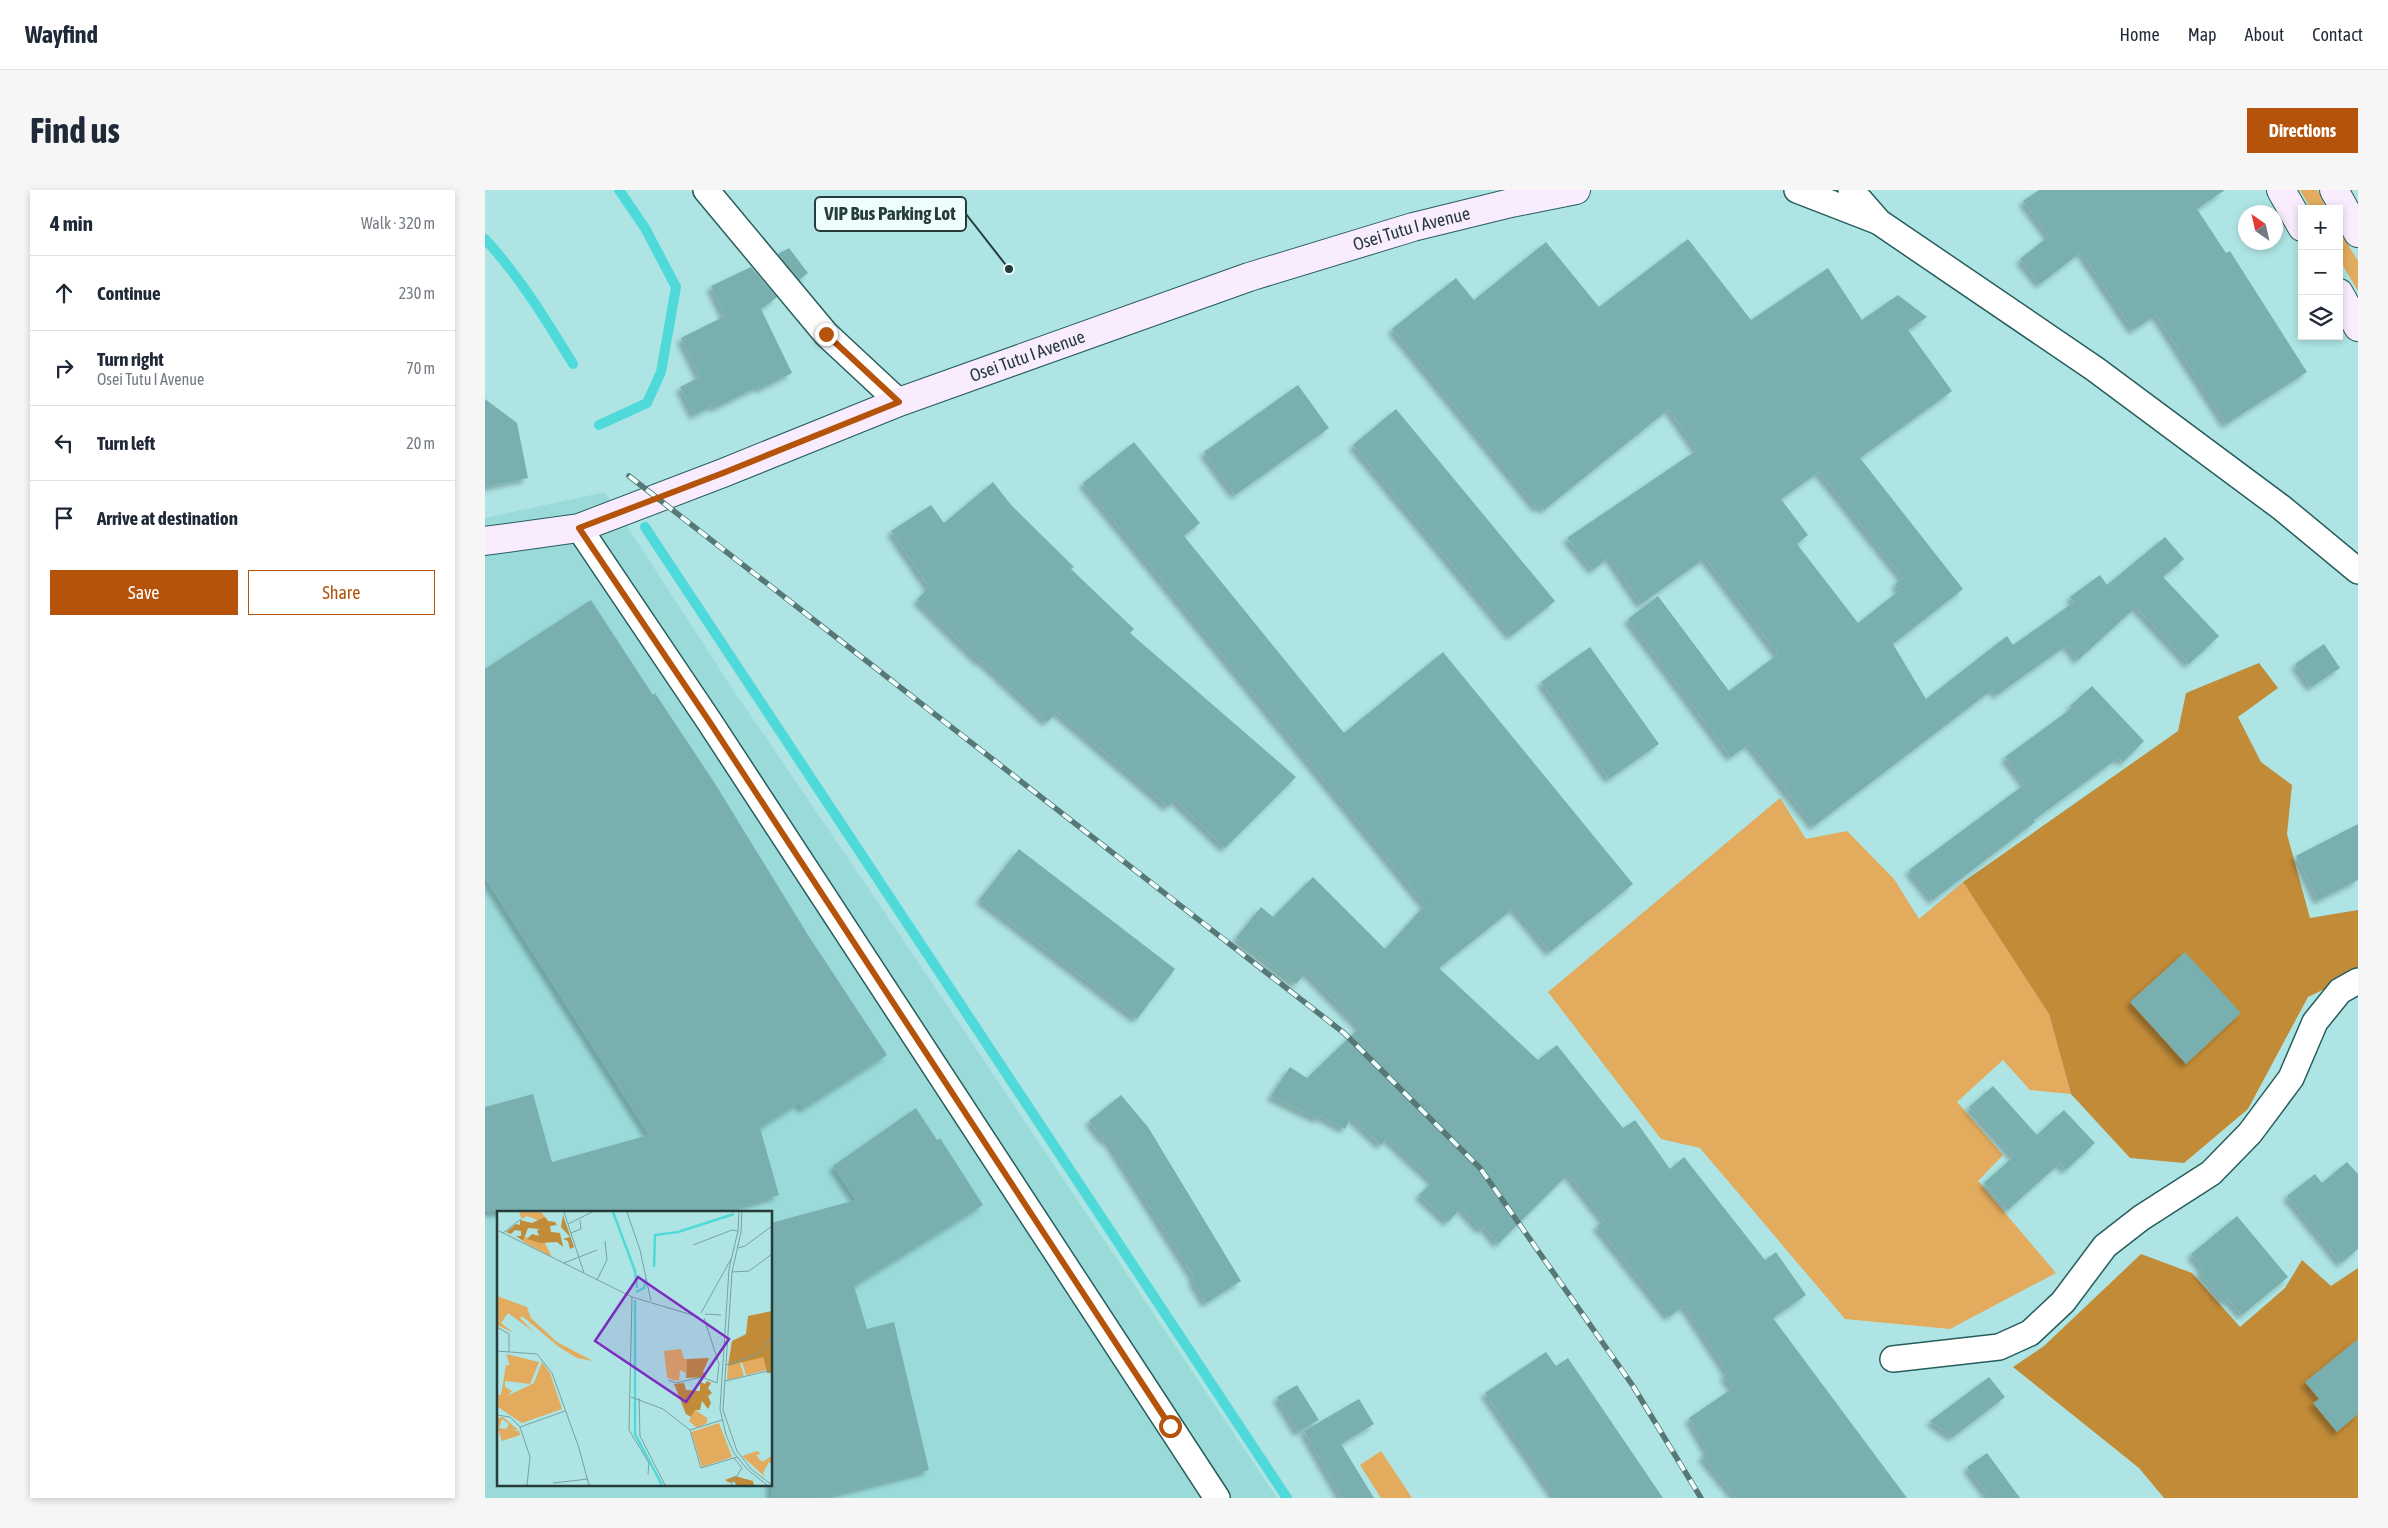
<!DOCTYPE html>
<meta charset="utf-8">
<style>
:root{--surface:#fff;--page:#f6f6f7;--text:#1f2937;--muted:#747a83;--line:#e0e1e3;--accent:#b45309}
body{margin:0;font-family:"Asap Condensed",sans-serif;background:var(--page);color:var(--text)}
.controls{position:absolute;right:15px;top:15px;display:grid;overflow:hidden;border-radius:0px;box-shadow:0 2px 8px #0003}
.controls button{width:45px;height:45px;display:grid;place-items:center;padding:0;border:0;border-bottom:1px solid var(--line);background:var(--surface);color:var(--text);font:25px sans-serif}
.compass{position:absolute;left:1753px;top:15px;width:45px;height:45px;border-radius:50%;background:var(--surface);box-shadow:0 2px 8px #0003;rotate:326deg}
.stop{position:absolute;width:15px;height:15px;margin:-11px;border:4px solid #b45309;border-radius:50%;background:#fff}
.stop.end{background:#b45309;border-color:#fff;box-shadow:0 1px 5px #0008}
.list{margin:0;padding:0;list-style:none}
h2{display:flex;justify-content:space-between;align-items:center;height:65px;margin:0;padding:0 20px;font-size:21px}
h2 small{font-size:16px;font-weight:400;color:var(--muted)}
.list li{display:grid;grid-template-columns:32px 1fr auto;gap:15px;align-items:center;box-sizing:border-box;height:75px;padding:0 20px;border-top:1px solid var(--line)}
.list b{display:block;font-size:19px;white-space:nowrap}
.list p{margin:0;font-size:16px;white-space:nowrap;color:var(--muted)}
.list em{font-size:16px;font-style:normal;color:var(--muted)}
.actions{display:flex;gap:10px;padding:15px 20px}
.actions a{flex:1;padding:11px 0;border:1px solid var(--accent);border-radius:0px;text-align:center;font-size:18px;color:var(--accent)}
.actions .main{background:var(--accent);color:#fff}
.icon{flex:none;width:28px;height:28px;fill:none;stroke:currentColor;stroke-width:2;stroke-linecap:round;stroke-linejoin:round}
.map{position:relative;flex:none;width:1873px;height:1308px;overflow:hidden;border-radius:0px}
header{display:flex;align-items:center;gap:30px;box-sizing:border-box;height:70px;padding:0 25px;background:var(--surface);border-bottom:1px solid var(--line)}
header strong{font-size:24px}
nav{display:flex;gap:28px;margin-inline-start:auto;font-size:18px}
.intro{display:flex;align-items:center;justify-content:space-between;box-sizing:border-box;height:120px;padding:0 30px}
h1{margin:0;font-size:35px}
.button{padding:12px 22px;border-radius:0px;background:var(--accent);color:#fff;font-size:18px;font-weight:700}
main{display:flex;gap:30px;padding:0 30px}
aside{flex:1;background:var(--surface);border-radius:0px;box-shadow:0 2px 8px #0003}
.map>svg:first-child{display:block}
.built{fill:#9adbda;fill-rule:evenodd}
.green{fill:#e2ab5d}
.forest{fill:#c18b38}
.lines{fill:none;stroke-linecap:round;stroke-linejoin:round}
.stream{stroke:#4fdad9;stroke-width:10}
.building{fill:#79afae;fill-rule:evenodd;filter:url(#shadow)}
.street-casing{stroke:#275d5c;stroke-width:28}
.secondary-casing{stroke:#275d5c;stroke-width:30}
.street{stroke:#fff;stroke-width:25}
.secondary{stroke:#f8ecfe;stroke-width:28}
.rail-casing{stroke:#567978;stroke-width:5.5}
.rail{stroke:#eefefd;stroke-width:4;stroke-dasharray:11;stroke-linecap:butt}
.route{stroke:#b45309;stroke-width:6}
.labels{text-anchor:middle;stroke-width:4;stroke-linejoin:round;paint-order:stroke}
.street-label{font-size:18px;fill:#253c3b;stroke:#eefefd}
.inset-river{fill:none;stroke:#4fdad9;stroke-width:2.5}
.inset-road{fill:none;stroke:#77a1a0;stroke-width:1}
.view{fill:#7b2cbf;fill-opacity:0.15;stroke:#7b2cbf;stroke-width:2.5}
.inset-edge{fill:none;stroke:#253c3b;stroke-width:2.5}
.leader{fill:none;stroke:#253c3b;stroke-width:2}
.callout-dot{fill:#253c3b;stroke:#eefefd;stroke-width:2}
.callout{fill:#eefefd;stroke:#253c3b;stroke-width:2}
.callout-label{font-size:19px;text-anchor:middle;font-weight:bold;fill:#253c3b}
</style>
<header>
<strong>Wayfind</strong>
<nav><a>Home</a><a>Map</a><a>About</a><a>Contact</a></nav>
</header>
<div class="intro"><h1>Find us</h1><a class="button">Directions</a></div>
<main>
<aside>
<h2>4 min<small>Walk · 320 m</small></h2>
<ul class="list">
<li><svg class="icon" aria-label="ahead" viewBox="0 0 24 24"><path d="M12 20V5M6 11l6-6 6 6"/></svg><div><b>Continue</b></div><em>230 m</em></li>
<li><svg class="icon" aria-label="right" viewBox="0 0 24 24"><path d="M7 20v-9h11M14 6l5 5-5 5"/></svg><div><b>Turn right</b><p>Osei Tutu I Avenue</p></div><em>70 m</em></li>
<li><svg class="icon" aria-label="left" viewBox="0 0 24 24"><path d="M17 20v-9H6M10 6l-5 5 5 5"/></svg><div><b>Turn left</b></div><em>20 m</em></li>
<li><svg class="icon" aria-label="arrive" viewBox="0 0 24 24"><path d="M6 21V4h12l-3 4 3 4H6"/></svg><div><b>Arrive at destination</b></div></li>
</ul>
<div class="actions"><a class="main">Save</a><a>Share</a></div>
</aside>
<div class="map">
<svg width="1873" height="1308" viewBox="0 0 1873 1308">
<defs>
<filter id="shadow"><feDropShadow dx="-4.5" dy="4.5" stdDeviation="2.5" flood-color="#0004"/></filter>
</defs>
<rect width="100%" height="100%" fill="#aee5e4"/>
<path class="built" d="M120,302L245,495L382,696L792,1308H0V328ZM14,1022H286V1294H14Z"/>
<g class="green">
<path d="M1815,0H1832L1842,19H1826Z"/>
<path d="M1854,40L1873,71V101L1854,69Z"/>
<path d="M1295,608L1321,649L1362,641L1409,689L1434,729L1478,692L1564,824L1586,904L1545,900L1518,870L1472,912L1518,965L1493,991L1571,1083L1465,1139L1360,1129L1215,958L1176,949L1063,802Z"/>
<path d="M896,1261L927,1308H896L875,1275Z"/>
</g>
<g class="forest">
<path d="M1774,473L1793,498L1753,527L1776,572L1807,595L1802,644L1825,728L1873,720V783L1823,807L1763,919L1699,973L1645,968L1586,904L1564,824L1478,692L1693,541L1701,503Z"/>
<path d="M1656,1064L1707,1083L1755,1137L1800,1098L1817,1070L1846,1096L1873,1078V1308H1679L1654,1278L1528,1177L1559,1156Z"/>
</g>
<g class="lines">
<g class="stream">
<path d="M0,49C35,87 61,130 88,174"/>
<path d="M114,235L162,213L176,182L191,97L160,38L134,0"/>
<path d="M160,337L802,1308"/>
</g>
</g>
<g class="building">
<path d="M1554,0H1740L1712,19L1741,63L1745,61L1822,182L1741,234L1671,125L1648,140L1596,62L1555,94L1535,69L1564,46L1538,11Z"/>
<path d="M1203,49L1266,130L1343,78L1377,130L1413,105L1442,127L1423,140L1467,201L1375,268L1478,399L1408,454L1441,509L1522,446L1528,455L1589,412L1585,407L1615,385L1622,395L1680,347L1699,369L1678,387L1734,446L1704,474L1651,417L1593,470L1582,455L1512,505L1508,499L1329,636L1264,554L1246,567L1143,429L1173,406L1244,501L1293,464L1220,368L1156,414L1124,367L1108,380L1082,348L1212,260L1184,219L1059,320L1056,316L1052,318L907,139L971,88L989,110L1061,52L1114,117ZM1334,282L1418,388L1410,394L1415,400L1373,433L1312,354L1323,345L1296,309Z"/>
<path d="M304,58L323,83L314,90L293,64Z"/>
<path d="M266,77L292,107L276,119L307,183L275,199L274,196L230,218L229,215L209,225L195,197L215,187L196,148L240,126L226,96Z"/>
<path d="M813,195L844,238L750,305L719,262Z"/>
<path d="M0,209L32,233L43,288L0,297Z"/>
<path d="M911,219L1070,411L1026,446L868,255Z"/>
<path d="M649,252L715,333L699,346L859,543L958,462L1148,694L1065,762L1029,718L954,778L1053,870L1072,855L1138,938L1150,930L1185,979L1199,967L1280,1070L1291,1062L1321,1105L1288,1128L1422,1308H1251L1217,1266L1223,1262L1204,1228L1248,1198L1239,1186L1243,1183L1199,1115L1184,1127L1112,1036L1119,1030L1083,984L1013,1054L999,1036L996,1040L976,1018L963,1032L934,1005L948,991L902,948L896,955L866,927L860,939L835,926L833,929L786,906L805,877L822,888L875,837L821,782L811,794L751,748L776,717L788,727L828,687L900,759L940,715L598,293Z"/>
<path d="M508,292L527,316L589,377L586,379L649,439L645,443L811,587L740,658L690,610L683,617L572,522L562,532L496,470L495,472L432,410L444,397L406,341L446,315L459,333Z"/>
<path d="M106,410L168,505L170,503L229,592L323,745L402,865L318,919L314,913L275,938L294,1005L236,1022H0V917L48,904L67,972L164,945L0,688V479Z"/>
<path d="M1839,454L1855,478L1826,497L1810,474Z"/>
<path d="M1105,457L1174,554L1124,589L1056,492Z"/>
<path d="M1607,496L1659,551L1638,572L1633,568L1549,630L1550,632L1448,710L1424,680L1540,594L1520,567L1587,518L1585,516Z"/>
<path d="M1873,634V690L1833,710L1811,666Z"/>
<path d="M534,659L690,779L652,829L495,709Z"/>
<path d="M1700,762L1756,823L1701,874L1645,812Z"/>
<path d="M1508,896L1552,945L1579,920L1610,953L1581,980L1575,973L1523,1020L1499,993L1529,966L1484,917Z"/>
<path d="M636,905L663,937L756,1091L721,1113L707,1089L709,1087L622,949L620,951L604,931Z"/>
<path d="M431,918L452,950L455,948L498,1015L369,1096L382,1139L409,1132L444,1280L333,1308H286V1033L371,1010L348,976Z"/>
<path d="M1862,972L1873,984V1059L1856,1073L1802,1006L1830,984L1837,993Z"/>
<path d="M1752,1026L1803,1087L1757,1125L1743,1109L1739,1112L1714,1082L1718,1079L1706,1064Z"/>
<path d="M1873,1149V1224L1852,1242L1828,1213L1834,1209L1820,1192Z"/>
<path d="M1061,1162L1071,1176L1083,1168L1178,1308H1071L1000,1203Z"/>
<path d="M1504,1187L1520,1207L1468,1247L1445,1231Z"/>
<path d="M812,1195L834,1230L813,1242L792,1207Z"/>
<path d="M874,1209L889,1234L856,1254L889,1308H857L819,1241Z"/>
<path d="M1502,1263L1535,1308H1505L1482,1277Z"/>
</g>
<g class="lines">
<defs>
<g id="street">
<path d="M221,0L341,144L414,212"/>
<path d="M1312,0L1392,31"/>
<path d="M1366,0L1394,32L1610,179L1797,318L1873,381"/>
<path d="M94,338L224,531L732,1308"/>
<path d="M1408,1169L1514,1157L1545,1143L1578,1112L1620,1056L1656,1028L1726,983L1765,943L1806,888L1830,832L1855,801L1873,791"/>
</g>
<g id="secondary">
<path d="M1796,0L1817,37"/>
<path d="M1849,0L1873,43"/>
<path d="M1854,103L1873,137"/>
<path id="s1" d="M0,351L94,338L238,283L414,212L764,87L928,37L1026,13L1091,0"/>
</g>
</defs>
<use href="#street" class="street-casing"/>
<use href="#secondary" class="secondary-casing"/>
<use href="#street" class="street"/>
<use href="#secondary" class="secondary"/>
<defs>
<path id="rail" d="M144,286L859,843L995,978L1148,1196L1216,1308"/>
</defs>
<use href="#rail" class="rail-casing"/>
<use href="#rail" class="rail"/>
</g>
<g class="lines">
<path class="route" d="M341,144L414,212L238,283L94,338L224,531L685,1236"/>
</g>
<g class="labels">
<g class="street-label">
<text dy="6" stroke="none"><textPath href="#s1" startOffset="980">Osei Tutu I Avenue</textPath></text>
<text dy="6" stroke="none"><textPath href="#s1" startOffset="575">Osei Tutu I Avenue</textPath></text>
</g>
</g>
<g transform="translate(12 1021)">
<rect width="275" height="275" fill="#aee5e4"/>
<path d="M22,1H44L48,6L43,10L30,5L25,8ZM27,26L47,30L55,46L26,31ZM0,85L30,96L34,107L60,131L96,150L80,147L62,136L25,105L23,107L37,121L11,102L4,112L17,122L0,114ZM184,138L187,148H190V157L189,162L183,159L182,170L175,169L170,166L167,140ZM9,143L42,151L33,173L8,170V176L15,180L10,185L37,172L45,151L53,162L65,198L25,212L1,196L0,184H4L9,154H13ZM262,146H266L269,159L249,164L245,151ZM243,152L247,165L230,169L231,155ZM198,199L210,207V212L200,217L192,210ZM6,206L21,219L9,218L12,213L5,208L2,217L22,220L23,224L5,230L0,216L1,207ZM222,212L235,246L205,256L194,221ZM260,240L264,243L259,244L265,251L275,245V253L272,251L266,262L268,266L245,245Z" fill="#e2ab5d"/>
<path d="M66,4L77,36L73,38L71,30L66,28L73,26L64,16ZM48,6L51,10L58,11L60,14L53,15L54,21L63,22L66,36L60,31L43,32L30,28L35,23L42,25L40,19L43,18L31,17L26,30L19,25H24V20L18,19L14,23L9,21L19,13L23,14V9L35,12ZM275,100V162H270L266,146L231,155L235,130L249,123L251,105ZM212,147L206,161L209,166L189,167L190,148ZM210,170L214,172L211,177L215,182L211,185L214,192L211,198L205,190L203,199H198L194,206L189,203L177,173L187,172L189,179L203,180V171L208,173ZM238,265L256,270L257,274H239L237,270L233,272L228,269Z" fill="#c18b38"/>
<path class="inset-river" d="M116,1L138,60L140,77M157,56L158,24L181,21L237,3M139,81L147,77L149,68M138,89V223L165,274"/>
<path class="inset-road" d="M67,1L87,62M130,1L143,39L154,90M242,1L241,20L232,58L223,198L229,224L237,242L251,259L270,274M245,1L244,21L235,61L226,199L240,240L254,258L275,274M71,13L95,1M0,19L135,86L202,106M6,22L24,8M74,22L84,18L83,9M196,34L235,19L241,20M241,37L248,35L275,15M67,52L100,39M235,61L252,60L275,43M100,69L110,49L108,30M135,86L132,219L152,252L151,263M204,102L234,48M208,103L224,104M207,107L222,153M0,116L12,123V141M0,140L40,143L55,162L82,237L92,274M229,154L263,142L275,125M171,169L179,172L205,166L220,172L222,153M228,170L275,159M134,186L166,198L193,219L225,209M142,187L143,225L168,274M0,204L13,206L23,216L33,246L30,274M23,216L68,200M193,219L204,257L240,246M56,272L91,268M234,274L245,257L237,247"/>
<path class="view" d="M141,66L232,128L189,191L98,130Z"/>
<rect width="275" height="275" class="inset-edge"/>
</g>
<path class="leader" d="M524 79L481 24"/>
<circle class="callout-dot" cx="524" cy="79" r="5"/>
<rect class="callout" x="330" y="7" width="151" height="34" rx="5"/>
<g class="callout-label">
<text x="405" y="30">VIP Bus Parking Lot</text>
</g>
</svg>
<div class="controls">
<button>+</button>
<button>−</button>
<button><svg class="icon" aria-label="layers" viewBox="0 0 24 24"><path d="M12 4l9 5-9 5-9-5zM3 14l9 5 9-5"/></svg></button>
</div>
<svg class="compass" viewBox="-18 -18 36 36"><path d="M0-13l5 13h-10z" fill="#e53935"/><path d="M0 13l5-13h-10z" fill="#747a83"/></svg>
<div class="stop" style="left:685px;top:1236px"></div>
<div class="stop end" style="left:341px;top:144px"></div>
</div>
</main>
